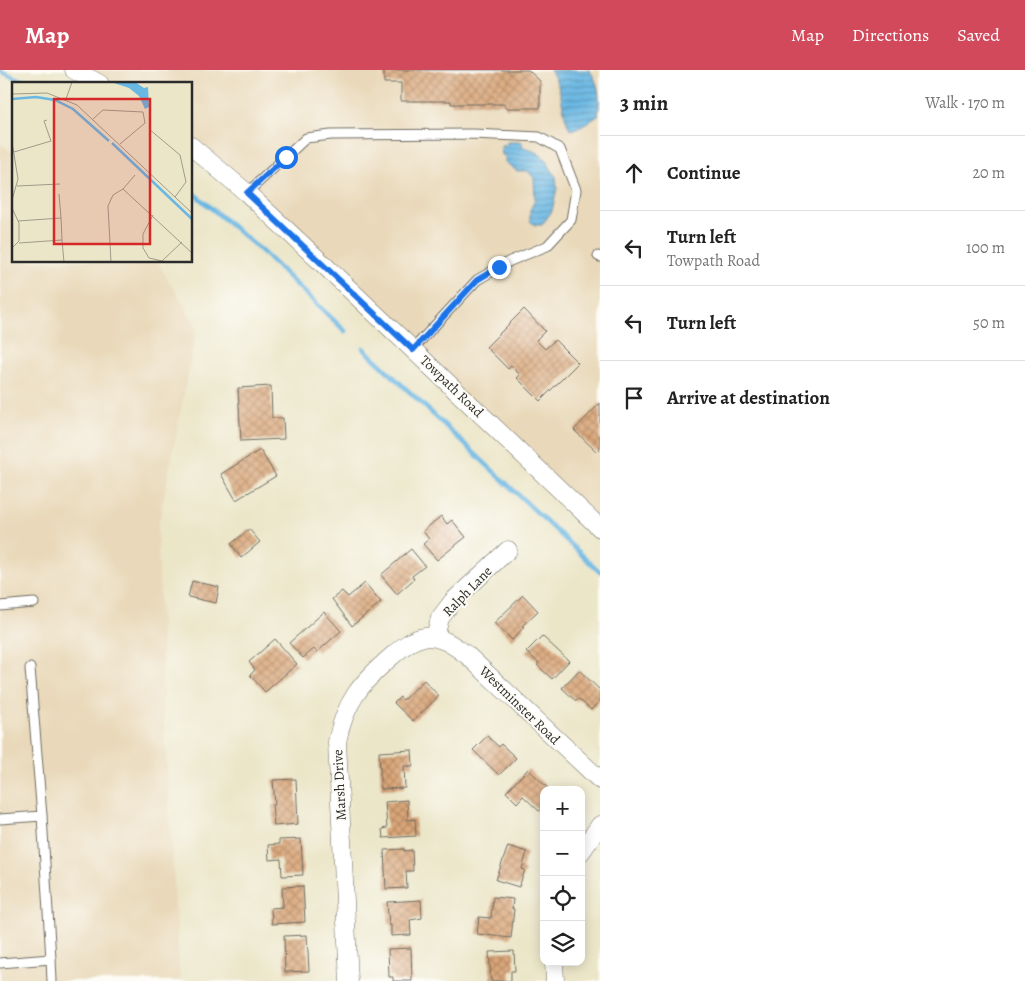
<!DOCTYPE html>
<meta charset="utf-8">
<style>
:root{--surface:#fff;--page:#f6f6f6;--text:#222;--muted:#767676;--line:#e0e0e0;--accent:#d1495b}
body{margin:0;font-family:Alegreya,serif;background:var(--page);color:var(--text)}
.controls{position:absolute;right:15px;bottom:15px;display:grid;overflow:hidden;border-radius:10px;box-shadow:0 2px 12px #0003}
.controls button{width:45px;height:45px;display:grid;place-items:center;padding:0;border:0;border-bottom:1px solid var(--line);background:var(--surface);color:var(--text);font:25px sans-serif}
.stop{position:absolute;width:15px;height:15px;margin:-11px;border:4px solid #1a73e8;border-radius:50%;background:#fff}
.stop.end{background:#1a73e8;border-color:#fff;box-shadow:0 1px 5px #0008}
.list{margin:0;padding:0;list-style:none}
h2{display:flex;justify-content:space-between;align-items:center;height:65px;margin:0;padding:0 20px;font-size:21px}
h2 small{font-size:16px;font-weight:400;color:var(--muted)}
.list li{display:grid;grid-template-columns:32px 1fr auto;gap:15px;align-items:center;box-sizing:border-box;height:75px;padding:0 20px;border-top:1px solid var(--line)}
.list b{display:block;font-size:19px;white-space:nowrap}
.list p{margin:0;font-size:16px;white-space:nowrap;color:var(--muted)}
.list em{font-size:16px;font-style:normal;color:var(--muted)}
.icon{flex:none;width:28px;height:28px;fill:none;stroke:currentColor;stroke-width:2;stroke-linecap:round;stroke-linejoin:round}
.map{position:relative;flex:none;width:600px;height:911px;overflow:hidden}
header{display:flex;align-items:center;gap:30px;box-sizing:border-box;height:70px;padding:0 25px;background:var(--accent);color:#fff}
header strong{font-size:24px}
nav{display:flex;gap:28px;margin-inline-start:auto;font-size:18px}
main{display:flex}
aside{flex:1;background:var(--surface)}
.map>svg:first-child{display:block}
.built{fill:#e9d9ba}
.water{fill:url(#water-rules);stroke:#4a7187}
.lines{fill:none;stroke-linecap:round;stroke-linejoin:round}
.stream{stroke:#69b7e3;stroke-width:4.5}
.building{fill:url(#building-cross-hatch)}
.service-casing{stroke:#6f6c62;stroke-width:11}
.minor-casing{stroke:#6f6c62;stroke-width:19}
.service{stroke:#fff;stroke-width:9}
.minor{stroke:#fff;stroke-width:18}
.route{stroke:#1a73e8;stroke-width:6}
.labels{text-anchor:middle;stroke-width:4;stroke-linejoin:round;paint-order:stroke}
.street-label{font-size:14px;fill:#2b2b2b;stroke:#fdfcf7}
.inset-river{fill:none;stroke:#69b7e3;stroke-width:2.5}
.inset-road{fill:none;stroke:#9f9b8a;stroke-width:1}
.view{fill:#d62828;fill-opacity:0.15;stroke:#d62828;stroke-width:2.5}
.inset-edge{fill:none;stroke:#2b2b2b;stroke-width:2.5}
</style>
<header>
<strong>Map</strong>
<nav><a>Map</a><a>Directions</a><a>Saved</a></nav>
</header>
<main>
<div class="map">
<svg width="600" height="911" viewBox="0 0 600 911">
<defs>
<pattern id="water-rules" width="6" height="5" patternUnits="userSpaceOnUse" patternTransform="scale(1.25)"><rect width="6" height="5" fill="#69b7e3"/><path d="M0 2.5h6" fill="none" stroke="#5795b8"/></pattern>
<pattern id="building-cross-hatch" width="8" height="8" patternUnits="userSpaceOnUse" patternTransform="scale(1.25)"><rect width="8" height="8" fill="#daa678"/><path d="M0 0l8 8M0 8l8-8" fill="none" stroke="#b18763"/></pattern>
</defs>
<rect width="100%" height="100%" fill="#fdfcf7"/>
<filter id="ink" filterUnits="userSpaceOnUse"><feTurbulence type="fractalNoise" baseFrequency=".02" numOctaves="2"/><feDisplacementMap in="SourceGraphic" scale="10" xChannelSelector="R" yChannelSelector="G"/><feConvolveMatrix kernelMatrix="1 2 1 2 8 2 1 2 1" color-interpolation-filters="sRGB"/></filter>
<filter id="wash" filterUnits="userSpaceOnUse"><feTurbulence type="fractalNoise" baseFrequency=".0096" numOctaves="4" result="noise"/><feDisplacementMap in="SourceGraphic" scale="20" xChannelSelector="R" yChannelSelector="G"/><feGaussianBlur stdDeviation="1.12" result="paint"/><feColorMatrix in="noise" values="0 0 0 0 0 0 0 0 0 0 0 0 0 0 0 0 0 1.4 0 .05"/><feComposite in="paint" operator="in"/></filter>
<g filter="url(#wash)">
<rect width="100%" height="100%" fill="#ece6c9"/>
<g class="built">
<path d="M74,0H600V458L191,76V14H100Z"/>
<path d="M0,74L14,83V191H157L197,257L158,458L163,633L180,911H0Z"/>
</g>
<g class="water">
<path d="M550,0H589C600,13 600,30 598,46L581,57L570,60C560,39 564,19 550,0Z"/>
<path d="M507,72H522L523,77L538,83L545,89L556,107L557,118L552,141L542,155H535L530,151V140L535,130L534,108L528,101H517L505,92V85H502L501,76L507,75Z"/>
</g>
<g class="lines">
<g class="stream">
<path d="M0,1L30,14"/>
<path d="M191,121L258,178L345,261"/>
<path d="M363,278L600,502"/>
</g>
</g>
<g id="blocks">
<g class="building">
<path d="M384,0H528L540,11V38H505V34H451V31H401V13H384Z"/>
<path d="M524,239L545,261L536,270L545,279L555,270L578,293L540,331L517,308L520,305L511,296L508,299L486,277Z"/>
<path d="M271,316L272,348H283L284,369L241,371L238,318Z"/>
<path d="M600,333V379L597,382L574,360Z"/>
<path d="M260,380L276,406L236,430L221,404Z"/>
<path d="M441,446L447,454L452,450L466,467L437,490L423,474L429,469L423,461Z"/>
<path d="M249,459L260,472L241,488L231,474Z"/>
<path d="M411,479L425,496L412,506L414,509L397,524L381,505Z"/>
<path d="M192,511L219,517L216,533L188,527Z"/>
<path d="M365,513L381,532L352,556L332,529L342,521L348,527Z"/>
<path d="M523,525L538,541L522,556L524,557L512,570L494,553Z"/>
<path d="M324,542L341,561L317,582L314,579L303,588L289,573Z"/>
<path d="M542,566L569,591L552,609L537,595L539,593L526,582Z"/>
<path d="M275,569L297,594L265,622L250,605L255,600L249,592Z"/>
<path d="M579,600L600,620V630L591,640L579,629L576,631L562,618Z"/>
<path d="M424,610L439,626L413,651L394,633L400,627L403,630Z"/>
<path d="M487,666L499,677L501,674L516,688L499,705L473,680Z"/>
<path d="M412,680L413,696H404L405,718L381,719L379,682Z"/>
<path d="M528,699L550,720H544V737L539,741L523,726L517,733L506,722Z"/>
<path d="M296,709L298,754L274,756L272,735H275L273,710Z"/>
<path d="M407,730L408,750L415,749L416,766L383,768L382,759L387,758L385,732Z"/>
<path d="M301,769L303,805L282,806L281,789L269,790L268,775L279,774V770Z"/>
<path d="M508,776L527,782L522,799L525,800L519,817L496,810Z"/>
<path d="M404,779V781L412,780L413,801H406L407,818L386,819L384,780Z"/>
<path d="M303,816L305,852L272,854L271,838L283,837L282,817Z"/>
<path d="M493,827L513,829L512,839H514L511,868L477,864L479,847L491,848Z"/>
<path d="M421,830L422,848L410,850L411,865L391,866V855H389L387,832Z"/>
<path d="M307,865L309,901L285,902L284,866Z"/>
<path d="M411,878L412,911H393V907H389L388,879Z"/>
<path d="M514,881L515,901H511V911H491L489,882Z"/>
</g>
</g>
</g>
<g filter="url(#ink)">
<use href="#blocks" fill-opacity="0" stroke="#6f6c62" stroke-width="1"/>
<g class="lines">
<defs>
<g id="service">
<path d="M247,123L306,68L331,65L473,64L539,67L560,79L576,120L571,150L547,176L510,191L477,210L413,279"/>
<path d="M598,186L600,187"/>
<path d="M0,536L34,533"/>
<path d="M0,749L42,746L30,598"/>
<path d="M51,889L52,911"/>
<path d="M0,893L51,889L42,746"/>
</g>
<g id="minor">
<path d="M74,0L100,14"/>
<path d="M191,76L247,123L322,193L600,458"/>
<path d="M435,567L440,548L453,531L508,480"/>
<path d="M581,782L600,755"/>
<path d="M554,892L555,911"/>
<path d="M349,911L337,672C345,631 362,612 392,586C401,578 413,568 425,567C442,566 454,576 467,585L600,710"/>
</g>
</defs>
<use href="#service" class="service-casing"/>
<use href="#minor" class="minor-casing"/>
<use href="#service" class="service"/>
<use href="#minor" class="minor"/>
</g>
</g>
<g class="lines" filter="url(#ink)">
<path class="route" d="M286,87L247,123L413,280L477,210L499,197"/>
</g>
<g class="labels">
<g class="street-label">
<text transform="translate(452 316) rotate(44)" y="5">Towpath Road</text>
<text transform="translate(467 521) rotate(-46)" y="5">Ralph Lane</text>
<text transform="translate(520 635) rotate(44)" y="5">Westminster Road</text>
<text transform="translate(339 715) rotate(-93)" y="5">Marsh Drive</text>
</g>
</g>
<g transform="translate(12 12)">
<rect width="180" height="180" fill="#ece6c9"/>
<path d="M99,0H123L132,6L136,5L137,25L133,27L127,14L117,6Z" fill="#69b7e3"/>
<path class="inset-river" d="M0,17L24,15L43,18L61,27L97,59M100,61L180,137"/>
<path class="inset-road" d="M0,12L35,11L65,23L180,131M54,17L60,0M81,37L91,28L131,30L133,41L108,62M137,47L168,73L174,100L163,115M0,60L6,97L0,118M2,70L39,59L32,39L35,38M5,104L48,102M111,107L180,171M111,107L123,93M0,126L7,141V159L0,166M141,133L131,152V166L137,176L150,179L170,160M6,139L49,136L47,112M50,158L52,180M7,161L50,158L49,136M99,180L96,124L101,113L111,107"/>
<path class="view" d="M42,17H138V162H42Z"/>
<rect width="180" height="180" class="inset-edge"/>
</g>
</svg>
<div class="controls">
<button>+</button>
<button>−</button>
<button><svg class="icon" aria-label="locate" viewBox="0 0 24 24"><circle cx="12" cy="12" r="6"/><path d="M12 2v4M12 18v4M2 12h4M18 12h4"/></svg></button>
<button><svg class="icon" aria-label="layers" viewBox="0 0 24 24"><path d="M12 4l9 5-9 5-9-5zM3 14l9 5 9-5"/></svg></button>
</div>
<div class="stop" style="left:286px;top:87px"></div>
<div class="stop end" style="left:499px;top:197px"></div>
</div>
<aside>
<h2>3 min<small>Walk · 170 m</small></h2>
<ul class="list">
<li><svg class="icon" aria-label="ahead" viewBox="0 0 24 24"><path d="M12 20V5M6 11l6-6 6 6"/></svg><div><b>Continue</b></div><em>20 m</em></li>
<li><svg class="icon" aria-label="left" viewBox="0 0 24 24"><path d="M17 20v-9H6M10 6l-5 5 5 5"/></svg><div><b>Turn left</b><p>Towpath Road</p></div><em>100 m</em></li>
<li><svg class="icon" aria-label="left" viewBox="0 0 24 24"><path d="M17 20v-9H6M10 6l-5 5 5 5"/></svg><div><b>Turn left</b></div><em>50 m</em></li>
<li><svg class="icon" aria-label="arrive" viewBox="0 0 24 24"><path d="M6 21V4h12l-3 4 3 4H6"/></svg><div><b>Arrive at destination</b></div></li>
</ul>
</aside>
</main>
